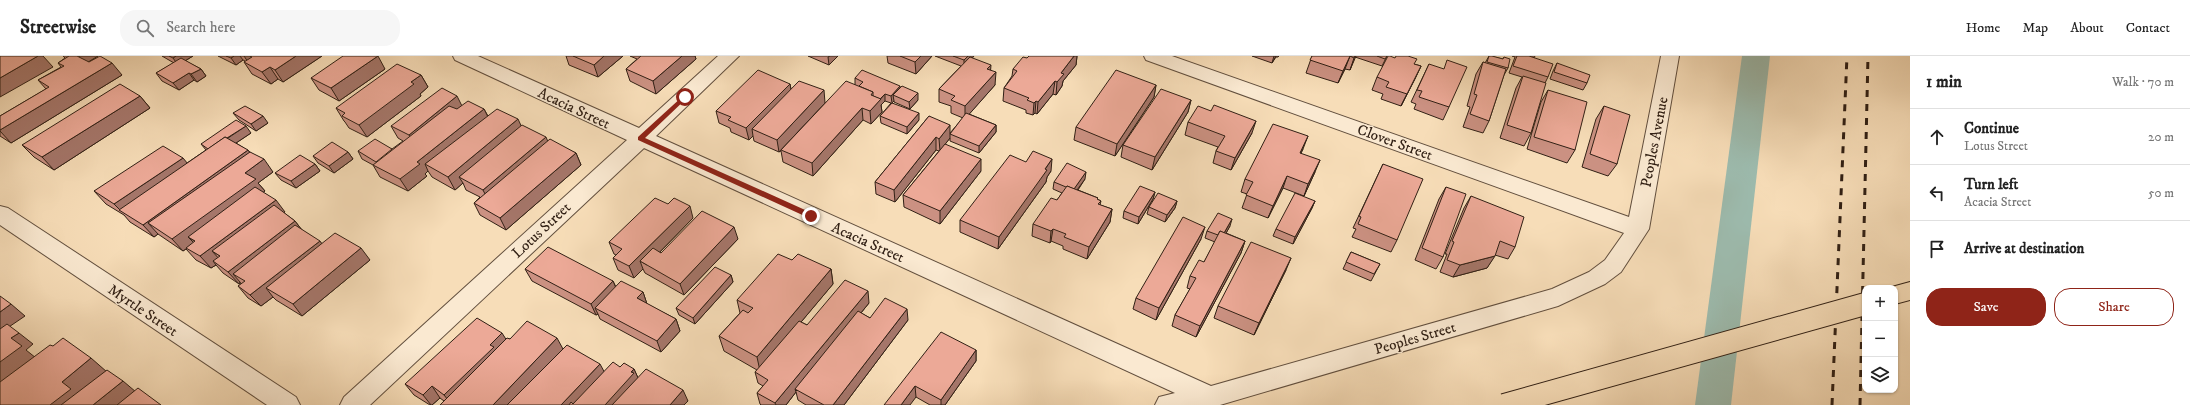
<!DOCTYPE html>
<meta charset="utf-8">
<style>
:root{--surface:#fff;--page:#f6f6f6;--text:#222;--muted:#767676;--line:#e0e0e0;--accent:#8f2418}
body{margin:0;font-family:"IM FELL DW Pica",serif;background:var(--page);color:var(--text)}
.controls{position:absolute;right:12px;bottom:12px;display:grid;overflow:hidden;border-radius:8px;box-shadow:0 1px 3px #0004}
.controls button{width:36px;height:36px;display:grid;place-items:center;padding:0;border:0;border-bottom:1px solid var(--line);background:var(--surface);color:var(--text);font:20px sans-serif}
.stop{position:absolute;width:12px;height:12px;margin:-9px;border:3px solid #8f2418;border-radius:50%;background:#fff}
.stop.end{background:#8f2418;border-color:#fff;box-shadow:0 1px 4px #0008}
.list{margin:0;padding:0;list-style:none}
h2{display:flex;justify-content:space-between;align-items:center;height:52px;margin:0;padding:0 16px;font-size:17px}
h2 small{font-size:13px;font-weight:400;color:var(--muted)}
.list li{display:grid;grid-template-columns:26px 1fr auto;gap:12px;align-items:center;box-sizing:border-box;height:56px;padding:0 16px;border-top:1px solid var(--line)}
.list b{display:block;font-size:15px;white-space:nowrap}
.list p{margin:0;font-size:13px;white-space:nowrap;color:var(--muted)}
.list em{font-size:13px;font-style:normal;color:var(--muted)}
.actions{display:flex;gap:8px;padding:12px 16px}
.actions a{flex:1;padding:9px 0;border:1px solid var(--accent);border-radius:16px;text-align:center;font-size:14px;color:var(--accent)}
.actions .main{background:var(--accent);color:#fff}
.icon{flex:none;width:22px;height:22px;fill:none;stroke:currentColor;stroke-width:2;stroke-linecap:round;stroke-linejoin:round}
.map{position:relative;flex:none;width:1910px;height:349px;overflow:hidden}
header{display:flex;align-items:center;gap:24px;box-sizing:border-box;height:56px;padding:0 20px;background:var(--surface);border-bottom:1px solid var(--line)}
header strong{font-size:19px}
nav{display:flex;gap:22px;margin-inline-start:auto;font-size:14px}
.search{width:280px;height:36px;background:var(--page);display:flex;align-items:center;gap:10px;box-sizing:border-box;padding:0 14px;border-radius:16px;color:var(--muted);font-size:15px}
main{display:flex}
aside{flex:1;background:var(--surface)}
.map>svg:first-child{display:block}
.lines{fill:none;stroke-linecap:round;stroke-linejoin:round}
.canal{fill:#9dbcaf;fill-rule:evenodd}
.minor-casing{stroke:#624f3e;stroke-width:2}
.highway-casing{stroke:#312015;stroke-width:2}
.minor{fill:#fae9d1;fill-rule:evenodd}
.highway{fill:#f7ddb8;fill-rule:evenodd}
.rail{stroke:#312015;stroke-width:3;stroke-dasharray:7 7;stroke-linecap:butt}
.highway-bridge-casing{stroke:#312015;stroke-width:24;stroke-linecap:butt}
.highway-bridge{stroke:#f7ddb8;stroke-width:22}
.wall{fill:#cb9182;stroke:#312015}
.shaded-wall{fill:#a5766a;stroke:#312015}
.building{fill:#eca997;stroke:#312015}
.route{fill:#8f2418}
.labels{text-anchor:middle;stroke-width:3;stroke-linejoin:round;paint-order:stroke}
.street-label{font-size:15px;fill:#312015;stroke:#fae9d1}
</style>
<header>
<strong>Streetwise</strong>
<div class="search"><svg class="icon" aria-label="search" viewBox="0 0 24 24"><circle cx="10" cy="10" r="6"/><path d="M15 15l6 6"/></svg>Search here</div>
<nav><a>Home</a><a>Map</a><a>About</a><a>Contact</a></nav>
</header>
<main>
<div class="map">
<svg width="1910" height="349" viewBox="0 0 1910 349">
<rect width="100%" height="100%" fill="#f7ddb8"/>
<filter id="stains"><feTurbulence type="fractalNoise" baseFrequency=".005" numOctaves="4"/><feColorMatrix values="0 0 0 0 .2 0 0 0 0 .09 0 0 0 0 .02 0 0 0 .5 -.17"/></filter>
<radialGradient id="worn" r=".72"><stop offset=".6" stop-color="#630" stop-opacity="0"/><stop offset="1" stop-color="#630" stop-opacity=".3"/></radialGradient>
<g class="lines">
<path class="canal" d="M1742,0H1770L1731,349H1695Z"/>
<defs>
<g id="minor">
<path d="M453,0H478L639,72L718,0H739L656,80L1211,330L1552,233L1589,216L1605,204L1624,177L1146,4L1144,0H1172L1629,161L1661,0H1679L1649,173L1621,216L1605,228L1558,250L1220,349H1155L1159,341L1175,337L644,92L370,349H340L344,341L627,84L455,4Z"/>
<path d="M0,150L8,152L296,341L300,349H267L0,169Z"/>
</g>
<path id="highway" d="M1910,226V244L1895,248V232H1888Z"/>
</defs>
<use href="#minor" class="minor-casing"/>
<use href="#highway" class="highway-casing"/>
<use href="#minor" class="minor"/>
<use href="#highway" class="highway"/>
<g class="rail">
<path d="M1832,349L1847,0"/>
<path d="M1860,349L1868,0"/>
</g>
<defs>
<path id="highway-bridge" d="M1504,349L1865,248"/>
</defs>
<use href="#highway-bridge" class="highway-bridge-casing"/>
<use href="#highway-bridge" class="highway-bridge"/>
</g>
<g class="wall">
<path d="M63,0H98L88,6L122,19L11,87L0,80V60L46,33L38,24L61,11L58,7L65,2Z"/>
<path d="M162,0H193L185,5L201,13L206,20L197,26L194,24L179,34L162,25L156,17L174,7Z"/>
<path d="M218,0H322L283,26L278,23L271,28L252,18L244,6L245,5L243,4L236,9Z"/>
<path d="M566,0H623L598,21L569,9Z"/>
<path d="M630,0H695L696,3L656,38L630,25L626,13L637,3Z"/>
<path d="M808,0H838L829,9Z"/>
<path d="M887,0H932L916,18L888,7Z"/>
<path d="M935,0H974L972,2L991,14L995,29L969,58L996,69V76L979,97L950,85V82L945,88L981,115L940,168L904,151L903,139L939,95L936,94L895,146L876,138L875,126L929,60L950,77L963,62L951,57V50L939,46V33L961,10Z"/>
<path d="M1029,0H1077L1076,9L1063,25L1062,30L1056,39L1053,38L1037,58L1035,57L1033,59L1026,57V54L1003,45L1004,32L1012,20L1013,13L1027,2Z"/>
<path d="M1252,0H1279L1278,1H1276L1272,7Z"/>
<path d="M1312,0H1387L1382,10L1355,1L1350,14L1345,13L1338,27L1306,17Z"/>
<path d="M1489,0L1503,3L1504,1L1508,12L1504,19L1489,65L1483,77L1463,71L1470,51L1467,50L1476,18L1483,6L1485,7Z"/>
<path d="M1512,0H1535L1534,2L1548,21L1545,27L1531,77L1524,90L1500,82L1516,32L1522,21L1509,17L1515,1Z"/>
<path d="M1557,7L1587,27L1583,34L1550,23L1553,15Z"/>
<path d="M1414,8L1421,10L1401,50L1381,43L1383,38L1372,34L1377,21Z"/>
<path d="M1429,8L1449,51L1443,64L1414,53L1416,48L1411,46Z"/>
<path d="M385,13L339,45L319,34L311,22Z"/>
<path d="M421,19L428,31L420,38L421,40L367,81L349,72L345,66L344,65L336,52Z"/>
<path d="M855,22L900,32L918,44L910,53L894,46V45L892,47L919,64L907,78L881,67L880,60L891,47L885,45L881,49L882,56L871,68L863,64L813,120L783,106L781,95L779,96L754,85L753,80L749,84L731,76L730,72L719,67L716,55L790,28L791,33L825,47L855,29Z"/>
<path d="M1156,29L1154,41L1115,100L1074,84L1076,71Z"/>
<path d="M1548,34L1575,94L1567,107L1527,93L1541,46Z"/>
<path d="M140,40L150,52L54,114L34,101L22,89Z"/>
<path d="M1191,44L1188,56L1152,114L1121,101L1123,89Z"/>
<path d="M462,50L484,53L488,60L521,70L548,85L576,97L581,109L506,174L480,159L474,147L480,141L466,134L463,127L455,134L432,121L428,115L425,118L427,120L408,135L380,121L373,109L362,103L358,95L392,93L403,85L398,82L391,70Z"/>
<path d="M1604,50L1617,108L1608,120L1582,111L1596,63Z"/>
<path d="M233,57L268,67L256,75L239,64Z"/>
<path d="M1188,66L1252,77L1231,114L1213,107L1216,95L1218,91L1185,79Z"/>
<path d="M251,77L236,87L250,96L273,116L258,127L265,135L263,136L285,156L284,157L295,165L302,174L321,187L370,204L302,260L276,244L273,241L261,250L248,242L238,230L241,228L240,226L239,228L223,217L216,209L211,212L196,204L186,193L183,195L158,178L154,181L130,166L124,159L106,148L94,135L187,107L206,94L201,88Z"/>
<path d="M1303,93L1301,97L1315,116L1304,140L1283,132L1268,162L1242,152L1247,138L1241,136L1245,123Z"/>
<path d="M348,96L353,103L334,117L318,107L313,100Z"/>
<path d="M315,108L320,115L296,132L281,124L275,117Z"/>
<path d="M1383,108L1397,184L1391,196L1352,181L1356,173L1353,172Z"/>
<path d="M1051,115L1047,121L1046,126L998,193L960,176V164Z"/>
<path d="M1085,123L1078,134L1098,142L1097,143L1101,145L1100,149L1112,153L1110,166L1087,203L1063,193V190L1051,185L1050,187L1032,180L1033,168L1057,144L1062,137L1053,133L1054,126Z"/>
<path d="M1446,131L1443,201L1436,213L1415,204L1439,143Z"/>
<path d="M1155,136L1153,143L1138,168L1123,162L1124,155Z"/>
<path d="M1471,140L1515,191L1508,203L1495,199L1487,212L1453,221L1440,216L1447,198H1445L1464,152Z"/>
<path d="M1177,145L1175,152L1165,166L1147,158L1149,151Z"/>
<path d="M1315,145L1312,152L1293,188L1273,180L1276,173Z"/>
<path d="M693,162L660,196L661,197L738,183L684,239L645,217L643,213L634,222L618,214L613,202L616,199L614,198L609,186Z"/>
<path d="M1230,170L1226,177L1245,185L1241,197L1196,281L1172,270L1175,259L1190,233L1187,232L1190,220L1204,206L1215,186L1205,182L1207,175Z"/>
<path d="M1201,183L1156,264L1133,253L1136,242Z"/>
<path d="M1351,196L1380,208L1371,225L1343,213Z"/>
<path d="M792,204L831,213L833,228L801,266L807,269L869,247L861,257L870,262L908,264L844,349H806L798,344L796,336L786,349H761L760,348L757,337L763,330L758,327L755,316L757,314L724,295L719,280L740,257L737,244Z"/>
<path d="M525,213L613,225L616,231L643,236L647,248L676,263L680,275L661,296L600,263L598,258L596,259L532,225Z"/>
<path d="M1286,214L1254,279L1214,262L1218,250Z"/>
<path d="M731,219L733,226L695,268L679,259L676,252Z"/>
<path d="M506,283H510L563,293L604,316L620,311L634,313L638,322L688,345L684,349H440L444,345L440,342L432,349H430L414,339L405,328Z"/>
<path d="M976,294V305L945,349H930L916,341L884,349Z"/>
</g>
<g class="shaded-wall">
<path d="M38,0H43L53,11L0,41V22Z"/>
<path d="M80,0H98L80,11L74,4Z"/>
<path d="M176,0H193L178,9L173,2Z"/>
<path d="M234,0H240L243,4L236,9L231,2Z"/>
<path d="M244,0H250L252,3L248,6Z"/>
<path d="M296,0H322L283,26L275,14Z"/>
<path d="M378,0L385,13L339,45L331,32Z"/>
<path d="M604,0H623L598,21L594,9Z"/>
<path d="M682,0H695L696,3L656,38L653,25Z"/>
<path d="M830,0H838L829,9L828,1Z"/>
<path d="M921,0H932L916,18L915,6Z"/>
<path d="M968,0H974L964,12V4Z"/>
<path d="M1074,0H1077L1076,9L1063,25L1062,30L1056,39L1057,26L1061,17Z"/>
<path d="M1274,0H1276L1272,7Z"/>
<path d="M1350,0L1345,13L1338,27L1343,15Z"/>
<path d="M1355,0H1356L1350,14L1354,2Z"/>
<path d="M112,7L122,19L11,87L0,75V74Z"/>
<path d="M991,9L990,22L987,13Z"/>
<path d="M1421,10L1415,23L1401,50Z"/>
<path d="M270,11L278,23L271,28L262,16Z"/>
<path d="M201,13L206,20L197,26L191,18Z"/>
<path d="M996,16L995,29L965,63V50Z"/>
<path d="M189,17L194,24L179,34L173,27Z"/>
<path d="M421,19L428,31L420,38L421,40L367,81L359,69L411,26Z"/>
<path d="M1055,25L1053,38L1037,58L1038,46Z"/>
<path d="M790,28L792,40L752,73L753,80L749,84L746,72Z"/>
<path d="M1156,29L1154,41L1115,100L1117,88Z"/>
<path d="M900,30L901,37L893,39L894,45L892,47L891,40Z"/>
<path d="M824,34L825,47L779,96L777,84Z"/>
<path d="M918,37V44L910,53L909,46Z"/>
<path d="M885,38V45L881,49L882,56L871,68L870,55Z"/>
<path d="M140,40L150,52L54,114L42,101Z"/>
<path d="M457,40L463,52L416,91L409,79Z"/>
<path d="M1191,44L1188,56L1152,114L1155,101Z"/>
<path d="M1036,45L1035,57L1033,59L1034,47Z"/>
<path d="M862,52L863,64L813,120L812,107Z"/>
<path d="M484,53L490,65L425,108L428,115L425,118L427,120L408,135L400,123L417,106Z"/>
<path d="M919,57V64L907,78V71Z"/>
<path d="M263,60L268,67L256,75L251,68Z"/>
<path d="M518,63L524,76L459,121L463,127L455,134L448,121Z"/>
<path d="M1256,65L1252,77L1231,114L1235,102Z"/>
<path d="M950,69V82L940,95L939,83Z"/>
<path d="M996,69V76L979,97V90Z"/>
<path d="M246,70L251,77L215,101L210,94Z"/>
<path d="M1308,80L1303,93L1295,109L1300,97Z"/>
<path d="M546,81L551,93L489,146L483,134Z"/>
<path d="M936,81V94L895,146L894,134Z"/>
<path d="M248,94L257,107L148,167L158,178L154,181L143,169Z"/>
<path d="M348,96L353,103L334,117L329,110Z"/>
<path d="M576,97L581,109L506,174L500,162Z"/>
<path d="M183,102L193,114L121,155L114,148Z"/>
<path d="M264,103L273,116L258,127L265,135L196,186L188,181L194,187L183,195L172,183L245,117Z"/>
<path d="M981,103V115L940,168V155Z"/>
<path d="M1052,103L1051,115L1047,121L1046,126L998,193L999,181Z"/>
<path d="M1320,104L1315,116L1304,140L1308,128Z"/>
<path d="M315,108L320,115L296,132L291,125Z"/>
<path d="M1086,116L1085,123L1072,141L1073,134Z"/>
<path d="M1287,120L1283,132L1268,162L1273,150Z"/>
<path d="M1155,136L1153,143L1138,168L1139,161Z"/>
<path d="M276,144L285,156L223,203L220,200L212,195L221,205H213L216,209L211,212L200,200Z"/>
<path d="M1177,145L1175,152L1165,166L1167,159Z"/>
<path d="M1315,145L1312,152L1293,188L1295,181Z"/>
<path d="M690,150L693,162L647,209L640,205L643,213L634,222L629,210Z"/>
<path d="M1112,153L1110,166L1087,203L1089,191Z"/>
<path d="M1232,163L1230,170L1220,188L1222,181Z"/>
<path d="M295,165L304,177L233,218L240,226L239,228L228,216Z"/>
<path d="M734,171L738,183L684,239L680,228Z"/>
<path d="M1205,171L1201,183L1156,264L1159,252Z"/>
<path d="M1053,173L1051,185L1050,187L1051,175Z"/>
<path d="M320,185L328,197L266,232L273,241L261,250L250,239Z"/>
<path d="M1245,185L1241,197L1196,281L1200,270Z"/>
<path d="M361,192L370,204L302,260L293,248Z"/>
<path d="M1495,200L1487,212L1453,221L1460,209Z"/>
<path d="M1291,202L1286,214L1254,279L1259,267Z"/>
<path d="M831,213L833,228L760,315L757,301Z"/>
<path d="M731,219L733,226L695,268L693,262Z"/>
<path d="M613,225L618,237L595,252L598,258L596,259L591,248Z"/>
<path d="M868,235L869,247L797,335L795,333L796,336L786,349H776L775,347Z"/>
<path d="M643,236L647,248L637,242Z"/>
<path d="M11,248L25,260L0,277V256Z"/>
<path d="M907,253L908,264L844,349H833Z"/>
<path d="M676,263L680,275L661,296L657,285Z"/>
<path d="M19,277L33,288L26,294L36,302L0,328V306L11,282Z"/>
<path d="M502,277L509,288L452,349L444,339L490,289Z"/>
<path d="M557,282L563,293L511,349H493Z"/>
<path d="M976,294V305L945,349H941V344Z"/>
<path d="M91,302L107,316L85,349H50L62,326Z"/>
<path d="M600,308L606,319L578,349H561Z"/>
<path d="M634,313L639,324L620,349H605Z"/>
<path d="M123,325L136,336L120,349H93Z"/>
<path d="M432,330L440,342L432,349H431L423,339Z"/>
<path d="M915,330L916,341L910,349H901Z"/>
<path d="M683,334L688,345L684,349H670Z"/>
</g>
<g class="building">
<path d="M0,0H38L0,22Z"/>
<path d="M69,0H77L89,6L100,0L112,7L0,74V60L49,31L38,24L64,10L58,7Z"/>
<path d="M169,0H176L173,2Z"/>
<path d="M226,0H234L231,2Z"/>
<path d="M250,0H296L275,14L270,11L262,16L244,6L252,1Z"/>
<path d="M343,0H378L331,32L311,22Z"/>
<path d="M573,0H604L594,9Z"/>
<path d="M641,0H682L653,25L626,13Z"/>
<path d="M900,0H921L915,6Z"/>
<path d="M953,0H968L964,4Z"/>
<path d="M1029,0H1074L1061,17L1064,18L1057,26L1055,25L1038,46L1036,45L1034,47L1027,44L1029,42L1004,32L1017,15L1013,13L1023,1L1027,2Z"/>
<path d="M1312,0H1355L1354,2L1350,0L1343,15L1310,4Z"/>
<path d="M1377,0H1387L1385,3Z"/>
<path d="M1388,0H1390L1395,2L1396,0H1408L1417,3L1414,8L1421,10L1407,38L1386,31L1389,26L1377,21Z"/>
<path d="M1489,0H1492L1503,3L1504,1L1510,3L1508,12L1487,6Z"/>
<path d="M1517,0H1529L1553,8L1548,21L1513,10Z"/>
<path d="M970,1L991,9L987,13L996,16L965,50L951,44L955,40L939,33Z"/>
<path d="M181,2L201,13L191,18L189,17L173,27L156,17Z"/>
<path d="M1447,4L1467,11L1449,51L1419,41L1422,35L1417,34L1429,8L1444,13Z"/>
<path d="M1483,6L1506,13L1489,65L1470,58L1477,39L1474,38Z"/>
<path d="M1557,7L1590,19L1587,27L1554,16Z"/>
<path d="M397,8L421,19L411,26L414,28L359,69L342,60L345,57L336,52Z"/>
<path d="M758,14L790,28L746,72L728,64L731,61L716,55Z"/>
<path d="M862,14L900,30L891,40L885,38L880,43L873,40V36L859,30L863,26L855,22Z"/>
<path d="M1116,14L1156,29L1117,88L1076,71Z"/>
<path d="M1523,20L1546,27L1531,77L1507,69Z"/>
<path d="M799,25L824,34L777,84L752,73Z"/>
<path d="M846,25L873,36L871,39L881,43L870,55L862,52L812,107L781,94Z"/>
<path d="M120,28L140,40L42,101L22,89Z"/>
<path d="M902,30L918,37L909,46L893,39Z"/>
<path d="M442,32L457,40L409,79L391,70Z"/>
<path d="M1161,33L1191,44L1155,101L1123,89Z"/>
<path d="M1548,34L1587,46L1575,94L1534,81Z"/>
<path d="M468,45L484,53L417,106L420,108L400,123L373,109L449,50L457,53Z"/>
<path d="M892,47L919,57L907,71L880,60Z"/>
<path d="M1214,49L1256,65L1235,102L1216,95L1225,80L1188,66L1198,50L1211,55Z"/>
<path d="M245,50L263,60L251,68L233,57Z"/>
<path d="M1604,50L1630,59L1617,108L1590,98Z"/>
<path d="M497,53L518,63L448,121L425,108Z"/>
<path d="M966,57L996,69L979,90L950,78Z"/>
<path d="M929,60L950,69L939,83L936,81L894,134L875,126Z"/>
<path d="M236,64L246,70L227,82L225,81L208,93L201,88Z"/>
<path d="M1273,68L1308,80L1300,97L1320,104L1308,128L1287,120L1273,150L1246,139L1253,126L1245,123Z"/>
<path d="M522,69L546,81L483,134L459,121Z"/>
<path d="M225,81L248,94L143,169L119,154Z"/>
<path d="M375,83L392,93L376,106L358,95Z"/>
<path d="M550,83L576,97L500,162L474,147Z"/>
<path d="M332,86L348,96L329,110L313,100Z"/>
<path d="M945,88L981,103L940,155L903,139Z"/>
<path d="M163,90L183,102L114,148L94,135Z"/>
<path d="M1033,95L1052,103L1045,113L1047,114L999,181L960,164L1010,99L1026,106Z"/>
<path d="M250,96L264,103L245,117L256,123L172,183L148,167Z"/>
<path d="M300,99L315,108L291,125L275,117Z"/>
<path d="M1067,107L1086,116L1074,133L1067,130L1066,131L1054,126Z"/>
<path d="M1383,108L1423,123L1397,184L1358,168L1361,161L1359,160Z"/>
<path d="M1067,130L1098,142L1097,143L1101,145L1098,148L1112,153L1089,191L1064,181L1066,178L1053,173L1051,175L1033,168L1051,142L1057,144Z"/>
<path d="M1140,130L1155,136L1139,161L1124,155Z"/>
<path d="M255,131L276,144L200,200L186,192L195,185L188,181Z"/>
<path d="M1446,131L1466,138L1443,201L1422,192Z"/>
<path d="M1158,137L1177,145L1167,159L1149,151Z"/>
<path d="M1295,137L1315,145L1295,181L1276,173Z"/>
<path d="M1471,140L1524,161L1515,191L1500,185L1495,200L1460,209L1447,204L1454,186L1452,185Z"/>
<path d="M655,142L668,148L674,142L690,150L629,210L613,202L622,193L609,186Z"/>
<path d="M274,149L295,165L228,216L213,205L220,200L212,195Z"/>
<path d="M702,155L734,171L680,228L640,205L653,192L661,197Z"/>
<path d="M1218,157L1232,163L1224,177L1220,175L1218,179L1207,175Z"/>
<path d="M1183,161L1205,171L1159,252L1136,242Z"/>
<path d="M295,169L320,185L250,239L238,230L245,225L233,218Z"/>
<path d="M1220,175L1245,185L1200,270L1175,259L1196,222L1190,220L1199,204L1204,206Z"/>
<path d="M335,177L361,192L293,248L266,232Z"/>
<path d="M1251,186L1291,202L1259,267L1218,250Z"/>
<path d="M548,191L613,225L591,248L525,213Z"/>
<path d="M1351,196L1380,208L1374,218L1346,206Z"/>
<path d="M778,198L792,204L798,198L831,213L757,301L719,280L743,254L748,257L753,252L737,244Z"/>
<path d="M715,211L731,219L693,262L676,252Z"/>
<path d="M845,224L868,235L775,347L757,337L768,324L755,316L799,265L807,269Z"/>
<path d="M621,225L643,236L637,242L676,263L657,285L595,252Z"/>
<path d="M0,240L11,248L0,256Z"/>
<path d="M885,242L907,253L833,349H824L795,333L858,255L870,262Z"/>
<path d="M477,262L502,277L490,289L494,291L444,339L432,330L423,339L405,328Z"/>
<path d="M527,265L557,282L493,349H440L507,282L510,283Z"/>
<path d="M7,268L19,277L11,282L22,290L0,306V273Z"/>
<path d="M941,276L976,294L941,344L915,330L901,349H884Z"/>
<path d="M63,282L91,302L62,326L71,333L50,349H0V326L50,289L53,290Z"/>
<path d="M567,289L600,308L561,349H507Z"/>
<path d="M613,306L620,311L624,307L634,313L631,316L634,317L605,349H569L571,346L573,348Z"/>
<path d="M646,313L683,334L670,349H612Z"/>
<path d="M107,314L123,325L93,349H61Z"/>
<path d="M138,332L161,349H117Z"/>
</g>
<path class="route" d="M683,40L688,41L645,82L814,158V162H809L638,84V81Z"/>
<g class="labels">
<g class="street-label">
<text transform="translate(574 52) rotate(25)" y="5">Acacia Street</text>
<text transform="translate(1395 86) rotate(20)" y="5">Clover Street</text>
<text transform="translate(1654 86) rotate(-79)" y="5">Peoples Avenue</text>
<text transform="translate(541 174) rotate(-43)" y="5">Lotus Street</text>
<text transform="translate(868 186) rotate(24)" y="5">Acacia Street</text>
<text transform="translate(143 254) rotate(34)" y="5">Myrtle Street</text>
<text transform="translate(1415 282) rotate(-16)" y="5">Peoples Street</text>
</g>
</g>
<rect width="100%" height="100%" filter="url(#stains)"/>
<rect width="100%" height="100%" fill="url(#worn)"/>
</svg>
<div class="controls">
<button>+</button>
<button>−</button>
<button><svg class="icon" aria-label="layers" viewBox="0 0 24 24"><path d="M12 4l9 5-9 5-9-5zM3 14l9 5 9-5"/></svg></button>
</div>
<div class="stop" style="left:685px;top:41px"></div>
<div class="stop end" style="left:811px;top:160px"></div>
</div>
<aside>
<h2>1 min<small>Walk · 70 m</small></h2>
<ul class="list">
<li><svg class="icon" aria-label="ahead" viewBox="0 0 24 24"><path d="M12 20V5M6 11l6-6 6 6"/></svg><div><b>Continue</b><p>Lotus Street</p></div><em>20 m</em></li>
<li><svg class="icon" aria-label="left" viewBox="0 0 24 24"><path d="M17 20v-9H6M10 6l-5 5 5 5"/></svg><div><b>Turn left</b><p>Acacia Street</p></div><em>50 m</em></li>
<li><svg class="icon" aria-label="arrive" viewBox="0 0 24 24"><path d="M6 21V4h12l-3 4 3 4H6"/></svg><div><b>Arrive at destination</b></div></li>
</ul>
<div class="actions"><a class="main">Save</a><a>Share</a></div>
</aside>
</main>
